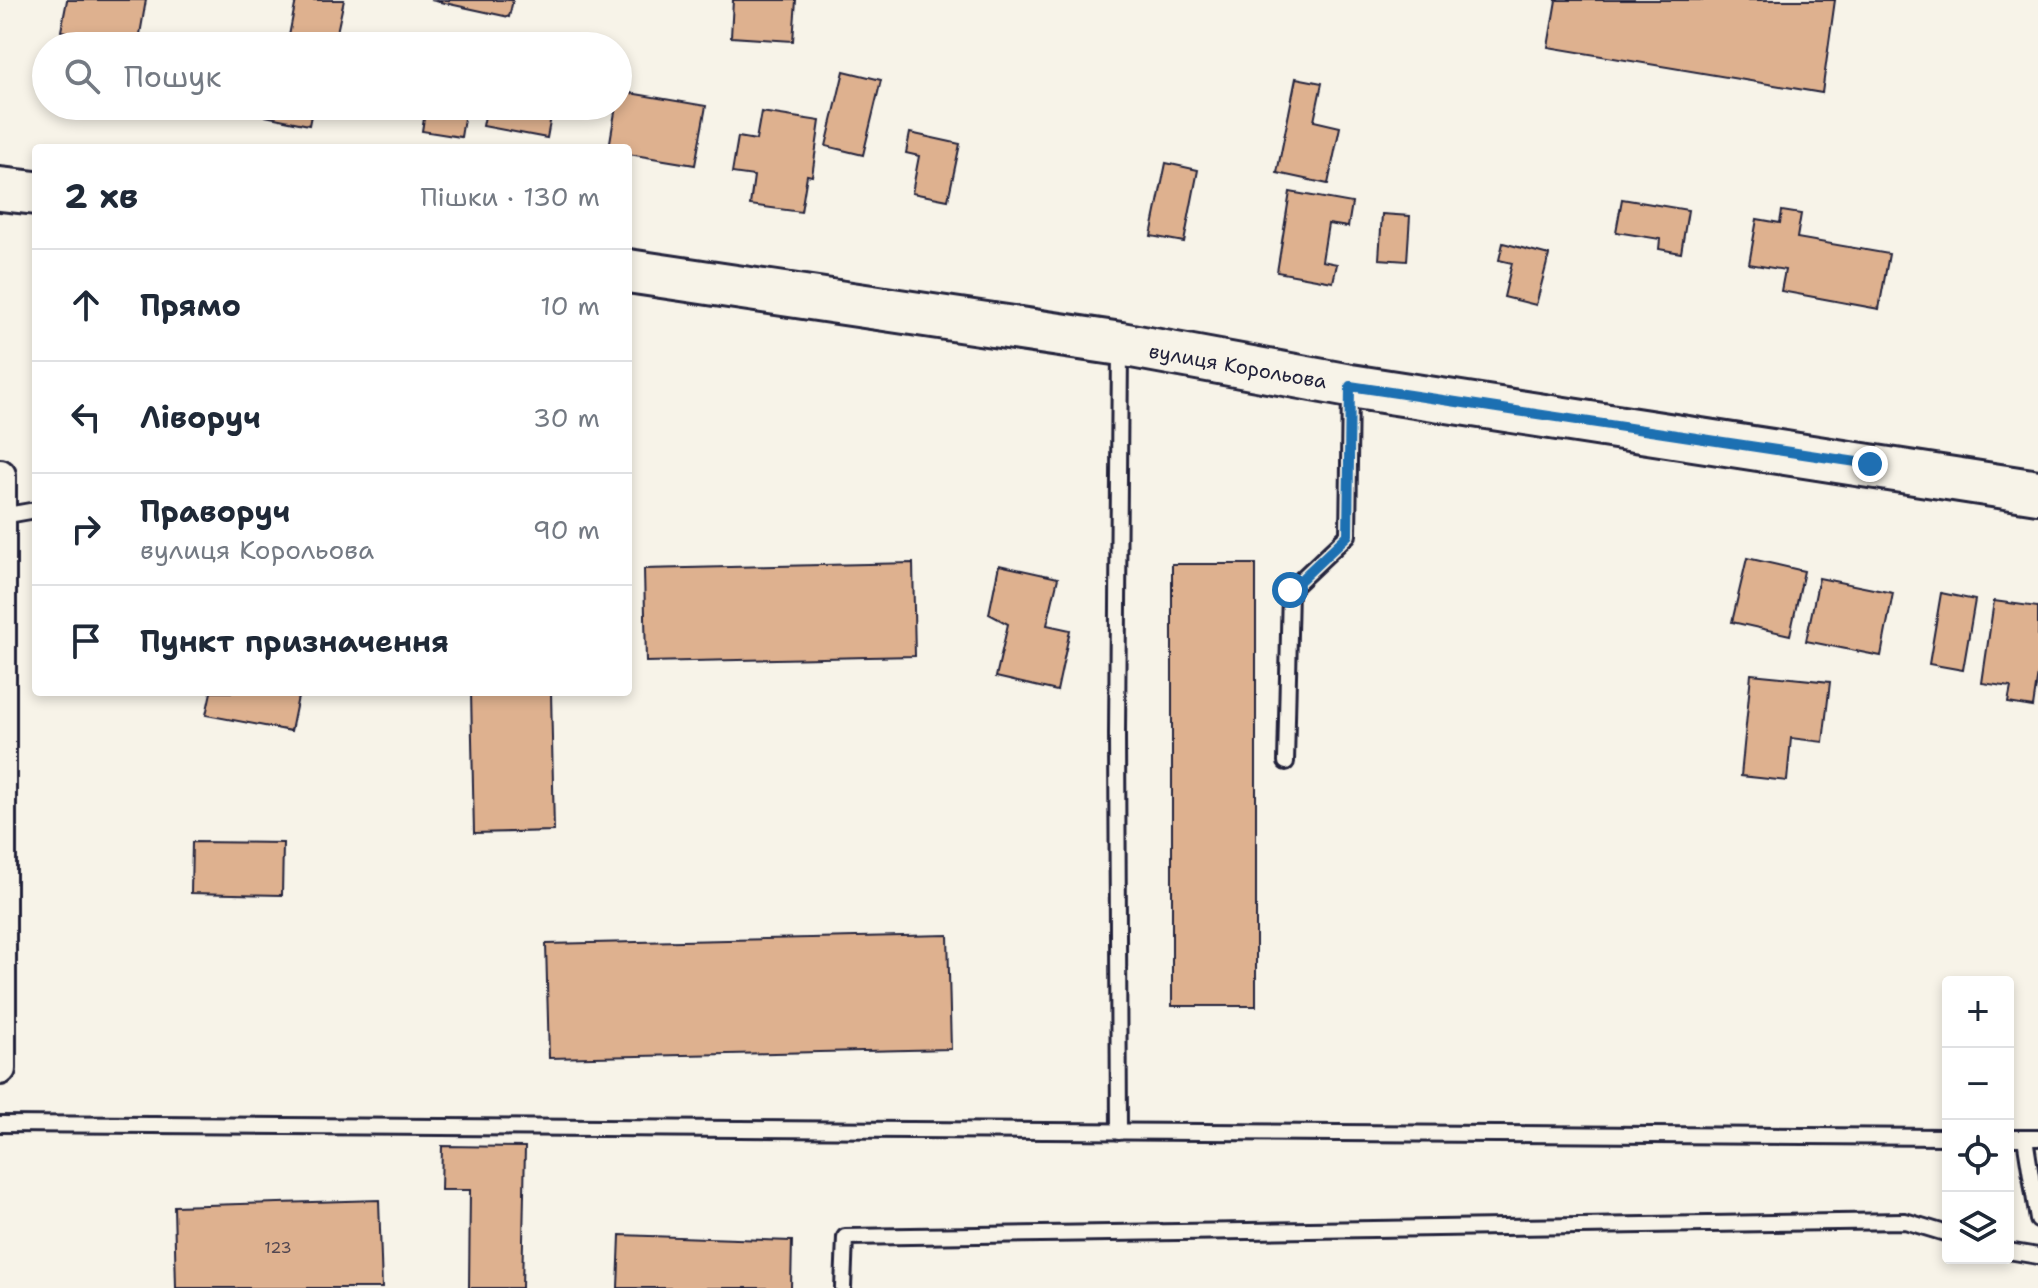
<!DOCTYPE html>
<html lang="uk">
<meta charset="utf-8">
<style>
:root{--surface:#fff;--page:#f2f2f3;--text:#1f2937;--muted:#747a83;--line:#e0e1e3}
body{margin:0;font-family:"Shantell Sans",sans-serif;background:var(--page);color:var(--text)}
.controls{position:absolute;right:24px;bottom:24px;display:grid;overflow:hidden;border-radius:8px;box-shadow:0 4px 12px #0003}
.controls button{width:72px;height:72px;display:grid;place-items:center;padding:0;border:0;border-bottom:2px solid var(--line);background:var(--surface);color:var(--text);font:40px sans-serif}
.stop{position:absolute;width:24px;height:24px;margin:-18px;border:6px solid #1f6fb2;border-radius:50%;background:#fff}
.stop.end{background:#1f6fb2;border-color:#fff;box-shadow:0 2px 8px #0008}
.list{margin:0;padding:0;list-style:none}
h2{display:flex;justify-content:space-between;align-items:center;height:104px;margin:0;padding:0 32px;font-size:34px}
h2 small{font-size:26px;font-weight:400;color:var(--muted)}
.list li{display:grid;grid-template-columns:52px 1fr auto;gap:24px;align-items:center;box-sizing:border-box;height:112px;padding:0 32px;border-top:2px solid var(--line)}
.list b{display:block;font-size:30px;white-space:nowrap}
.list p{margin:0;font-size:26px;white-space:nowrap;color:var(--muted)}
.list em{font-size:26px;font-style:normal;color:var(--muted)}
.icon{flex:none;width:44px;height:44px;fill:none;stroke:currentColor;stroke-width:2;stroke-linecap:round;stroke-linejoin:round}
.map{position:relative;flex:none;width:2038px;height:1288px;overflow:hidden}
.search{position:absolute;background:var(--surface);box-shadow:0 4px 12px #0003;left:32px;top:32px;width:600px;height:88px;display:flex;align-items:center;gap:20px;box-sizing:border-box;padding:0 28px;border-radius:44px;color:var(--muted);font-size:30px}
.panel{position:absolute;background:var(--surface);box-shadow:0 4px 12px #0003;left:32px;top:144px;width:600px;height:552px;border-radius:8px}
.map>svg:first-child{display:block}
.building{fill:#deb18f;stroke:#22223b;stroke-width:2}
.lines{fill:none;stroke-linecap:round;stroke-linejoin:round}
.service-casing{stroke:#22223b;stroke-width:20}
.minor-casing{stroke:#22223b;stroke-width:36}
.secondary-casing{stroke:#22223b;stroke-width:48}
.service{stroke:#f7f3e8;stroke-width:14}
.minor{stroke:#f7f3e8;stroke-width:30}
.secondary{stroke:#f7f3e8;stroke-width:42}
.route{stroke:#1f6fb2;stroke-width:10}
.labels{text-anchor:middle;stroke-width:6;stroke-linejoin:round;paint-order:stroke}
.number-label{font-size:16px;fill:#514650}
.street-label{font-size:20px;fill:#22223b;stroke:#f7f3e8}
</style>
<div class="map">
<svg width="2038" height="1288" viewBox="0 0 2038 1288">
<rect width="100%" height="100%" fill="#f7f3e8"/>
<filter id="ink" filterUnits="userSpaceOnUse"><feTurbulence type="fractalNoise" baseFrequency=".0125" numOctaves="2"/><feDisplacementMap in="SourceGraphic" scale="16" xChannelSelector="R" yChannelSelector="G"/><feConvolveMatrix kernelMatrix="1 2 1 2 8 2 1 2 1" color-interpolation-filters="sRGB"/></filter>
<g filter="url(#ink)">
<g class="building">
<path d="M67,0H146L138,46H75L77,34L61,31Z"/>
<path d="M296,0H344L334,46H287Z"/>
<path d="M431,0H513L509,17Z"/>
<path d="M733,0H796L793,41L731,37Z"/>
<path d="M1556,0H1835L1822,93L1548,47Z"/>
<path d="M844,71L881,80L863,155L826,146Z"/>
<path d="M1296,78L1322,83L1314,121L1340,127L1328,184L1277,173Z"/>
<path d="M618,91L706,106L695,165L628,154V148H609L616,106H618Z"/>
<path d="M267,106H313L309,125L265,116Z"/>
<path d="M426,106H466L461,137L422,131Z"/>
<path d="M487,106H553L547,138L483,126Z"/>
<path d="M761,112L820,121L812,176L807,175L801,212L750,205L754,176L732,173L738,137L756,140Z"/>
<path d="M910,133L960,144L948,200L912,193L919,156L906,153Z"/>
<path d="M1166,163L1198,170L1184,242L1151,236Z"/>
<path d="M1290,192L1352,203L1348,227L1328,224L1322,261L1337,264L1333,282L1277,272Z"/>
<path d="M1622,199L1688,210L1681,253L1659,249L1660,239L1616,232Z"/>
<path d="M1782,211L1801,214L1797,238L1889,254L1879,309L1781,291L1785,270L1749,264L1757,219L1780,223Z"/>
<path d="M1382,214L1410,216L1407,261L1379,259Z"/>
<path d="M1503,243L1549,255L1536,305L1504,297L1512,263L1499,260Z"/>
<path d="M1747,558L1804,571L1790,635L1732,622Z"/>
<path d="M913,563L915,656L646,662L644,569Z"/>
<rect x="1172" y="564" width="84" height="442"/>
<path d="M999,565L1058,578L1047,625L1070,630L1057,691L996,677L1008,624L989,614Z"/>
<path d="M1819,578L1893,593L1881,656L1806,641Z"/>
<path d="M1941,593L1975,600L1963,670L1929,664Z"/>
<path d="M1994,601L2038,607V673L2033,707L2008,703L2011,687L1982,683Z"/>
<path d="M1751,674L1830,682L1823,742L1791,738L1787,781L1741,776Z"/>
<path d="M211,692H299L291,731L206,715Z"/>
<path d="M471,692H551L554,831L474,833Z"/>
<path d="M192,842L283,843L282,895L191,893Z"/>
<path d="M948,935L951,1049L549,1058L546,944Z"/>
<path d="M442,1146L525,1147L522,1288H469L470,1190H441Z"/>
<path d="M379,1200L382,1288H176L174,1206Z"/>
<path d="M620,1235L792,1241L791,1288H618Z"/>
</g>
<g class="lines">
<defs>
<g id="service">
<path d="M2,516L36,510"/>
<path d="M1286,762L1290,590L1348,535L1350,391"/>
<path d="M0,1124L1948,1137"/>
<path d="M1119,1132L1117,734L1120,349"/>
<path d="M2008,1138H2038"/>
<path d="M2025,1138L2038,1220"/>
<path d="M2008,1251L2038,1256"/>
<path d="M843,1288L845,1237L1905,1221L1948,1234"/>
</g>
<path id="minor" d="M0,475V1069"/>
<g id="secondary">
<path d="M0,189L36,193"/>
<path d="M628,271L1121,344L1350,386L2038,492"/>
</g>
</defs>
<use href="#service" class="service-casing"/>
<use href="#minor" class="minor-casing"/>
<use href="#secondary" class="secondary-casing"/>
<use href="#service" class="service"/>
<use href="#minor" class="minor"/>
<use href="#secondary" class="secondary"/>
</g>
</g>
<g class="lines" filter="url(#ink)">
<path class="route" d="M1290,590L1348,535L1350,386L1870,464"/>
</g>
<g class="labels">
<g class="number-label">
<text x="278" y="1253">123</text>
</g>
<g class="street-label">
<text transform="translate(1238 366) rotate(10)" y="7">вулиця Корольова</text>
</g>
</g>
</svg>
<div class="controls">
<button>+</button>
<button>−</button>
<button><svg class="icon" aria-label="locate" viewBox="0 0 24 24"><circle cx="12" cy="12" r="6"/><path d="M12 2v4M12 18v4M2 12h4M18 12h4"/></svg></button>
<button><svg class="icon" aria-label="layers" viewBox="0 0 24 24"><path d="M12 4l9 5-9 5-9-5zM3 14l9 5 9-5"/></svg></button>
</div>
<div class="stop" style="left:1290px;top:590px"></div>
<div class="stop end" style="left:1870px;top:464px"></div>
<div class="search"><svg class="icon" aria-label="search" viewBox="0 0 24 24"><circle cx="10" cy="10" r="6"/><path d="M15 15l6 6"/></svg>Пошук</div>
<section class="panel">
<h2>2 хв<small>Пішки · 130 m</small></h2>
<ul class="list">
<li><svg class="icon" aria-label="ahead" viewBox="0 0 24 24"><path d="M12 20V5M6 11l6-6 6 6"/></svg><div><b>Прямо</b></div><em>10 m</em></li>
<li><svg class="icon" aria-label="left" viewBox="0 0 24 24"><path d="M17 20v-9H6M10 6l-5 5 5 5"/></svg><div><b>Ліворуч</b></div><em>30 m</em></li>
<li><svg class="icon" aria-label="right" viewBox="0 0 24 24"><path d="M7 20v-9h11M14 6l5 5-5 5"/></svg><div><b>Праворуч</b><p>вулиця Корольова</p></div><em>90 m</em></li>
<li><svg class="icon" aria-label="arrive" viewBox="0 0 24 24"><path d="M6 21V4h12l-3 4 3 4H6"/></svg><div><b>Пункт призначення</b></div></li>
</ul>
</section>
</div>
